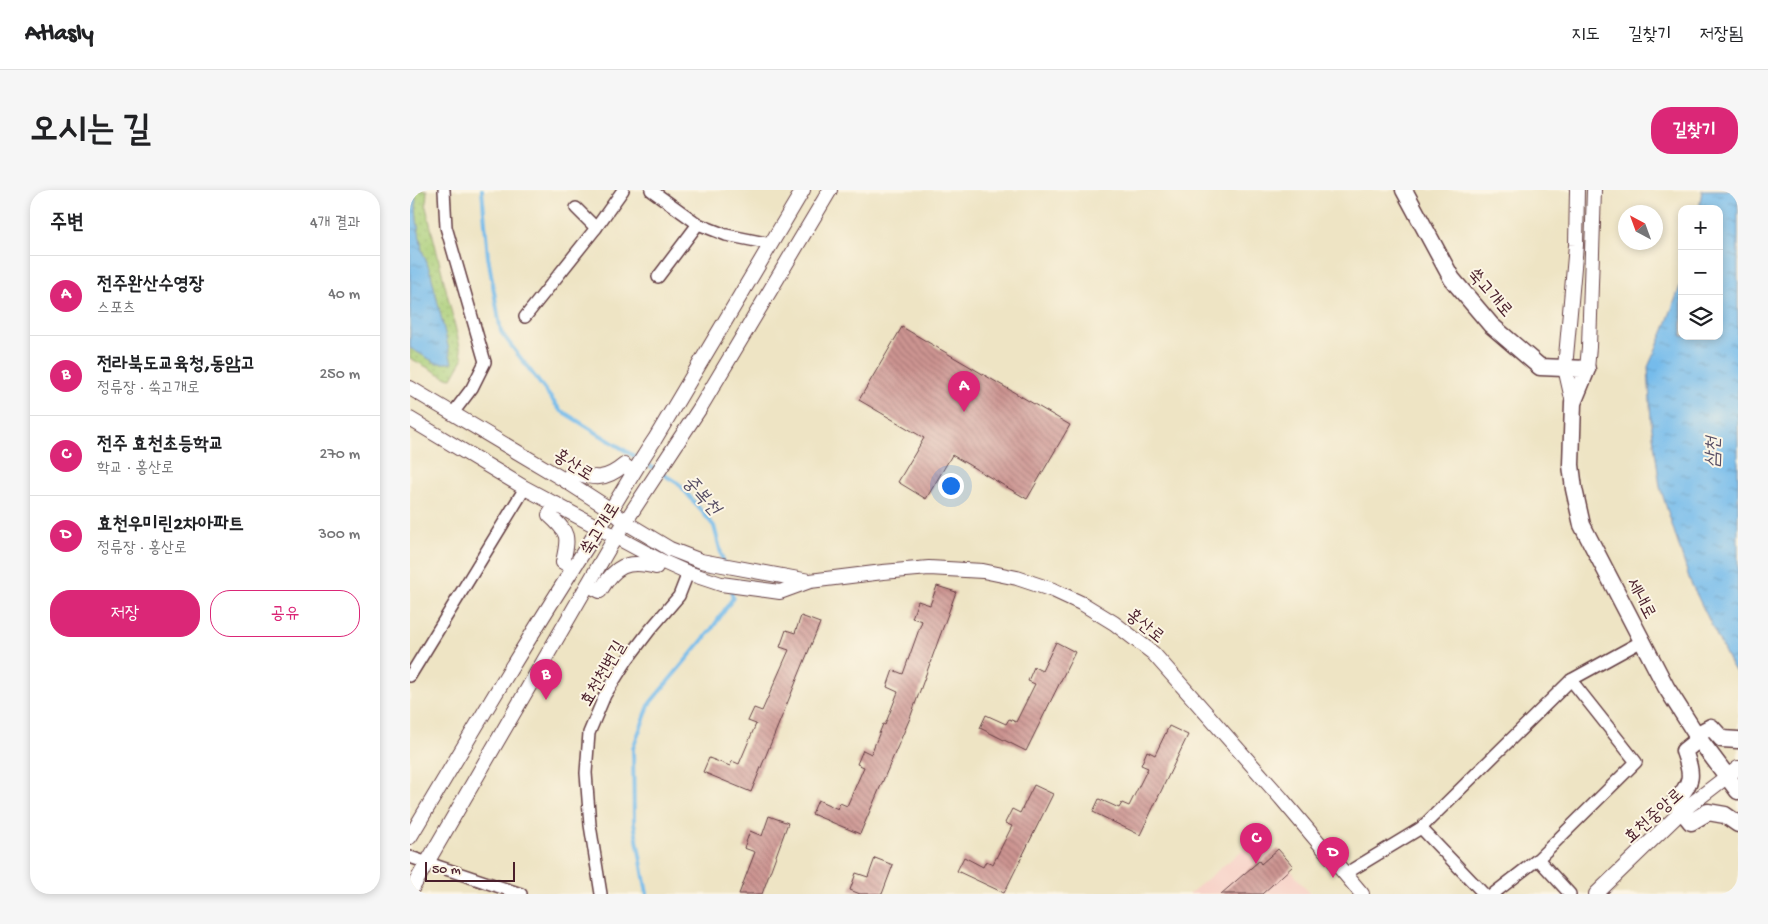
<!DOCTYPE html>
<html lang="ko">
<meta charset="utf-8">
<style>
:root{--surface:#fff;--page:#f6f6f6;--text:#202124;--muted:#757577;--line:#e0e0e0;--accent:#db2777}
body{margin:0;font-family:"Gochi Hand","Poor Story",sans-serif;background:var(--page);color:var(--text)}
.controls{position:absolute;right:15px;top:15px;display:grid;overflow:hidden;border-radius:10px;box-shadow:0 2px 8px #0003}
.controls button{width:45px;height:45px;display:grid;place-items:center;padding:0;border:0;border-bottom:1px solid var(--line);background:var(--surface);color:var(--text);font:25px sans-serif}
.compass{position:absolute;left:1208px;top:15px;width:45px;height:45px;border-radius:50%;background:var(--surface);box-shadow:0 2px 8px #0003;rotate:319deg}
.scale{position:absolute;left:15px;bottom:12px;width:90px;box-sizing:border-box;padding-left:5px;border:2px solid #4a1f2b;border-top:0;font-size:14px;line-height:18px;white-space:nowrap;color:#4a1f2b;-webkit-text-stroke:4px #fcf5e5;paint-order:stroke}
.you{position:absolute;left:540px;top:295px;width:18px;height:18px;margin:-12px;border:4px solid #fff;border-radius:50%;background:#1a73e8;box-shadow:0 0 0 8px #1a73e833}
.badge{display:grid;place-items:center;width:32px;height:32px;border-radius:50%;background:var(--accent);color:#fff;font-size:16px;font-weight:700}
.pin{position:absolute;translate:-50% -41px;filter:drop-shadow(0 1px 2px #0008)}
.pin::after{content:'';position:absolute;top:26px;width:18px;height:15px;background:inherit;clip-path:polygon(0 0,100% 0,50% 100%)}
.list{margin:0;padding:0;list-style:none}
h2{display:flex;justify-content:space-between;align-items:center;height:65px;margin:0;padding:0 20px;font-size:21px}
h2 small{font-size:16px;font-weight:400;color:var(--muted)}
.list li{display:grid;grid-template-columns:32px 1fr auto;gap:15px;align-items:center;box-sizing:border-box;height:80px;padding:0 20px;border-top:1px solid var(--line)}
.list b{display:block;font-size:19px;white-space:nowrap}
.list p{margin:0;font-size:16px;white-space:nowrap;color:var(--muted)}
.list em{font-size:16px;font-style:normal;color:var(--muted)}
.actions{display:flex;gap:10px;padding:15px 20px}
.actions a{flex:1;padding:11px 0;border:1px solid var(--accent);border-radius:20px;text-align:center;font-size:18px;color:var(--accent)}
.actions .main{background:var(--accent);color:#fff}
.icon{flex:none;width:28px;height:28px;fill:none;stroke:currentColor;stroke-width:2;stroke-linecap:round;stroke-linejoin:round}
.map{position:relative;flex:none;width:1328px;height:704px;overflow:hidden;border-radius:20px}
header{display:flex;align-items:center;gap:30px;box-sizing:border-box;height:70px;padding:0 25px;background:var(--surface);border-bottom:1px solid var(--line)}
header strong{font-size:24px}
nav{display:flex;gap:28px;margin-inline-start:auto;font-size:18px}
.intro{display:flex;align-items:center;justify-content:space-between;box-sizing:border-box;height:120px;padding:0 30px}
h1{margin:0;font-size:35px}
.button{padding:12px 22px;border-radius:20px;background:var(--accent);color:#fff;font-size:18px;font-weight:700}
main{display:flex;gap:30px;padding:0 30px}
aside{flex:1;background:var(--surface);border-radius:20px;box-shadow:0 2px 8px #0003}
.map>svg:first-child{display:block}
.built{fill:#f7d1c7}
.park{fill:url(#park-dots);stroke:#7a7652}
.water{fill:url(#water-ripples);stroke:#5f6d8b}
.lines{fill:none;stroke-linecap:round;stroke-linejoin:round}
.stream{stroke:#74bbeb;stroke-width:4}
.building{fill:url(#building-back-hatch)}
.minor-casing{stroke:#633d42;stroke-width:14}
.tertiary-casing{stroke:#633d42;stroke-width:16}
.secondary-casing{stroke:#633d42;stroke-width:19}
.minor{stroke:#fff;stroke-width:11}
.tertiary{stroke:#fff;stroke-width:14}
.secondary{stroke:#fff;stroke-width:16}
.labels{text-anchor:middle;stroke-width:4;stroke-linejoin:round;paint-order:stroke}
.street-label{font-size:18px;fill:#4a1f2b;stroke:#fcf5e5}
.water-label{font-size:19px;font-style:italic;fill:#574e65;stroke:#fcf5e5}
</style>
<header>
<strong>Atlasly</strong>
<nav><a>지도</a><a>길찾기</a><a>저장됨</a></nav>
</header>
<div class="intro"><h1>오시는 길</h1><a class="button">길찾기</a></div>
<main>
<aside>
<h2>주변<small>4개 결과</small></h2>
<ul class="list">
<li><span class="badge">A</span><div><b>전주완산수영장</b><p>스포츠</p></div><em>40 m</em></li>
<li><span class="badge">B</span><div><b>전라북도교육청,동암고</b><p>정류장 · 쑥고개로</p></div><em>250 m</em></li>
<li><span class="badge">C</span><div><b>전주 효천초등학교</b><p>학교 · 홍산로</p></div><em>270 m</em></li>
<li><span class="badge">D</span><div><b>효천우미린2차아파트</b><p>정류장 · 홍산로</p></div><em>300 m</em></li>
</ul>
<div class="actions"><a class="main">저장</a><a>공유</a></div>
</aside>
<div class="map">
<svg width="1328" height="704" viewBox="0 0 1328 704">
<defs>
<pattern id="park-dots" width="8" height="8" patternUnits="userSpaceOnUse" patternTransform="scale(1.25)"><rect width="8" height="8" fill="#a9ce78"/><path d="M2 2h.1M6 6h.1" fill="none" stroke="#93b068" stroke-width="1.8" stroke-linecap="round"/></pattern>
<pattern id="water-ripples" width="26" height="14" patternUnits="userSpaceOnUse" patternTransform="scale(1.25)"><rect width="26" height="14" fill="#74bbeb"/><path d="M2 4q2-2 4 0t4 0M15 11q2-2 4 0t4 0" fill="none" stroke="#6197bf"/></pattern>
<pattern id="building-back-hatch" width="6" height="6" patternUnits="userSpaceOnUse" patternTransform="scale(1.25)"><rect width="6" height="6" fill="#cc9491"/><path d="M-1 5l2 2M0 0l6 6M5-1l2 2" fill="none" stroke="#a87877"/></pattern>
</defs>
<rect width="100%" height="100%" fill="#fcf5e5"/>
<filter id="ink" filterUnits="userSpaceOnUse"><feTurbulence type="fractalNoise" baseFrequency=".02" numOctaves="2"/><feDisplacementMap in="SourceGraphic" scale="10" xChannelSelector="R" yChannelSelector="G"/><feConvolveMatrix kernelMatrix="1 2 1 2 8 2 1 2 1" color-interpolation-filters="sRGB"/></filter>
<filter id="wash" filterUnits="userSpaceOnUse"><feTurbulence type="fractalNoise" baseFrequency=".0096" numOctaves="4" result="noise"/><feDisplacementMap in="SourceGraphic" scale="20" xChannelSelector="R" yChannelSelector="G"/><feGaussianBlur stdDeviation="1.12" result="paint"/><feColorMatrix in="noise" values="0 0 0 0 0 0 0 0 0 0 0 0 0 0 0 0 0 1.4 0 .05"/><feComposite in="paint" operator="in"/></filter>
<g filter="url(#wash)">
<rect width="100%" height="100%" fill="#eee4c4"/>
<path class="built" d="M852,644L900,704H779Z"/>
<path class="park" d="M0,0H17L16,17L53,169L42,188L35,187L0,168Z"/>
<g class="water">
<path d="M0,0H5L7,30L12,60L21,84L42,173H26L0,158Z"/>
<path d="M1292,0H1328V486L1320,473L1280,391L1250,297L1241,231L1238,177L1254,140L1272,91V146H1309V19H1289Z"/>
</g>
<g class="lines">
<g class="stream">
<path d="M72,0L78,67L91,142L150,220L269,294L304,336L313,371"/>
<path d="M237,704L224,633L223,558L240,513L301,440L323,408L320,397"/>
</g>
</g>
<g id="blocks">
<g class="building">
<path d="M492,137L660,235L617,309L542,265L516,309L488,292L514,248L449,210Z"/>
<path d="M527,396L546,402L500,528L450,644L402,624L408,610L428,619L430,613L437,616L454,577L447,574L453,560L461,564L473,534L475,535L488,502L477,497L483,480L493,484L512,431L502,428L508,411L520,415Z"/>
<path d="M391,426L410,433L341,602L293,582L299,568L320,576L322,571L329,574L346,534L338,531L344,518L352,521L379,460L370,457L376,440L385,443Z"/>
<path d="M646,452L665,462L616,561L570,538L576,525L596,534L599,529L606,532L625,494L618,491L624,477L632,481Z"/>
<path d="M759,536L778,545L730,645L683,622L689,609L709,618L712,613L719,616L738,578L731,575L737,561L745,565Z"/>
<path d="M624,595L643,604L594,703L547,681L554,667L573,677L576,671L583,674L602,636L595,633L602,619L610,623Z"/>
<path d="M359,626L378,633L352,704H329L345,662L334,658L340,641L352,646Z"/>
<path d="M868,659L883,676L852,704H811L849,671L851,674Z"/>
<path d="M465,668L483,675L472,704H450L440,700L446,683L458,687Z"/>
</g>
</g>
</g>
<g filter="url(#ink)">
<use href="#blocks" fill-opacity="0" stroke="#633d42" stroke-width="1"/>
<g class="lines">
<defs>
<g id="minor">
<path d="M34,0L36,37L75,172L62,198L43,223"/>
<path d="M241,0L288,34L316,45L361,54"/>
<path d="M166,18L186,38"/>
<path d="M248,87L288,34"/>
<path d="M115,127L186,38L213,0"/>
<path d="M0,486L115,298"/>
<path d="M1011,638L1074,704"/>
<path d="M0,667L111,704"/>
<path d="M1128,669L1160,704"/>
<path d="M935,684L1011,638L1161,490L1232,451"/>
<path d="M191,704L180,635L176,583L179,543L195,505L217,470L239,441L269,406L278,383"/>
<path d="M1083,704L1128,669L1226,572L1161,490"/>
</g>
<g id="tertiary">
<path d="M1177,179L1179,157L1184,0"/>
<path d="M0,198L156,291L201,320L215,332L260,359L291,371L399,391"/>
<path d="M1163,213L1155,178L1166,55L1167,0"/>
<path d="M0,229L115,298L249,370L278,383L311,394L370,402L400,391L473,382L519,378L573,381L607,388L643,400L673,414L704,433L743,463L871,608L952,704"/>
<path d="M156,291L162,282C184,289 195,291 214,275L223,282"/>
<path d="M146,314L139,325C159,343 159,346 153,372L163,378"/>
<path d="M178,395L190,401C205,376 217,369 246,377L249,370"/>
<path d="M0,647C64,539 128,431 197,326C213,301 228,274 245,249L393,0"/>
<path d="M0,702L206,346L290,218L420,0"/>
<path d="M1186,704L1272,621L1328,578"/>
</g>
<g id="secondary">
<path d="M994,0L1042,89L1081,135L1130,177L1177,179L1163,213L1161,275L1164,299L1172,335L1256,497L1289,549L1328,601"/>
<path d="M1286,545L1301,537L1312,549L1328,550"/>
<path d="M1289,549L1274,561C1283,586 1283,592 1265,612L1281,632L1298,622L1315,625L1328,634"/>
</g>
</defs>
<use href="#minor" class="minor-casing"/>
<use href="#tertiary" class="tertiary-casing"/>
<use href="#secondary" class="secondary-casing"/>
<use href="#minor" class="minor"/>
<use href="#tertiary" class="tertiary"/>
<use href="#secondary" class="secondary"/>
</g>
</g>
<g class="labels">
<g class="street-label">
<text transform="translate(1081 102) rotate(49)" y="6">쑥고개로</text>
<text transform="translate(164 274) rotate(32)" y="6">홍산로</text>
<text transform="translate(189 338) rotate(-58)" y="6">쑥고개로</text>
<text transform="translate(1232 408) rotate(62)" y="6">세내로</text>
<text transform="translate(736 435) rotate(39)" y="6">홍산로</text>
<text transform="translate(192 483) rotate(-60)" y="6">효천천변길</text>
<text transform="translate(1243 625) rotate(-42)" y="6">효천중앙로</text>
</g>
<g class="water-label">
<text transform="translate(1301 262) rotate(-88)" y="7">삼천</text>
<text transform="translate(293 304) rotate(48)" y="7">중복천</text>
</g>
</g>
</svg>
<div class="controls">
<button>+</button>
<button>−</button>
<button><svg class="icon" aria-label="layers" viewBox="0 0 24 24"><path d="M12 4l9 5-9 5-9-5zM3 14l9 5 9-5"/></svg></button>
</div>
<svg class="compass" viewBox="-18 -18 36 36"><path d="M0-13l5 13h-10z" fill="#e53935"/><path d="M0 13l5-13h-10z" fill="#757577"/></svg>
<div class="scale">50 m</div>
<div class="you"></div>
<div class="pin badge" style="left:554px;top:222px">A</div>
<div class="pin badge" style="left:136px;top:510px">B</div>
<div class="pin badge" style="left:846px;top:674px">C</div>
<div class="pin badge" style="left:923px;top:688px">D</div>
</div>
</main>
